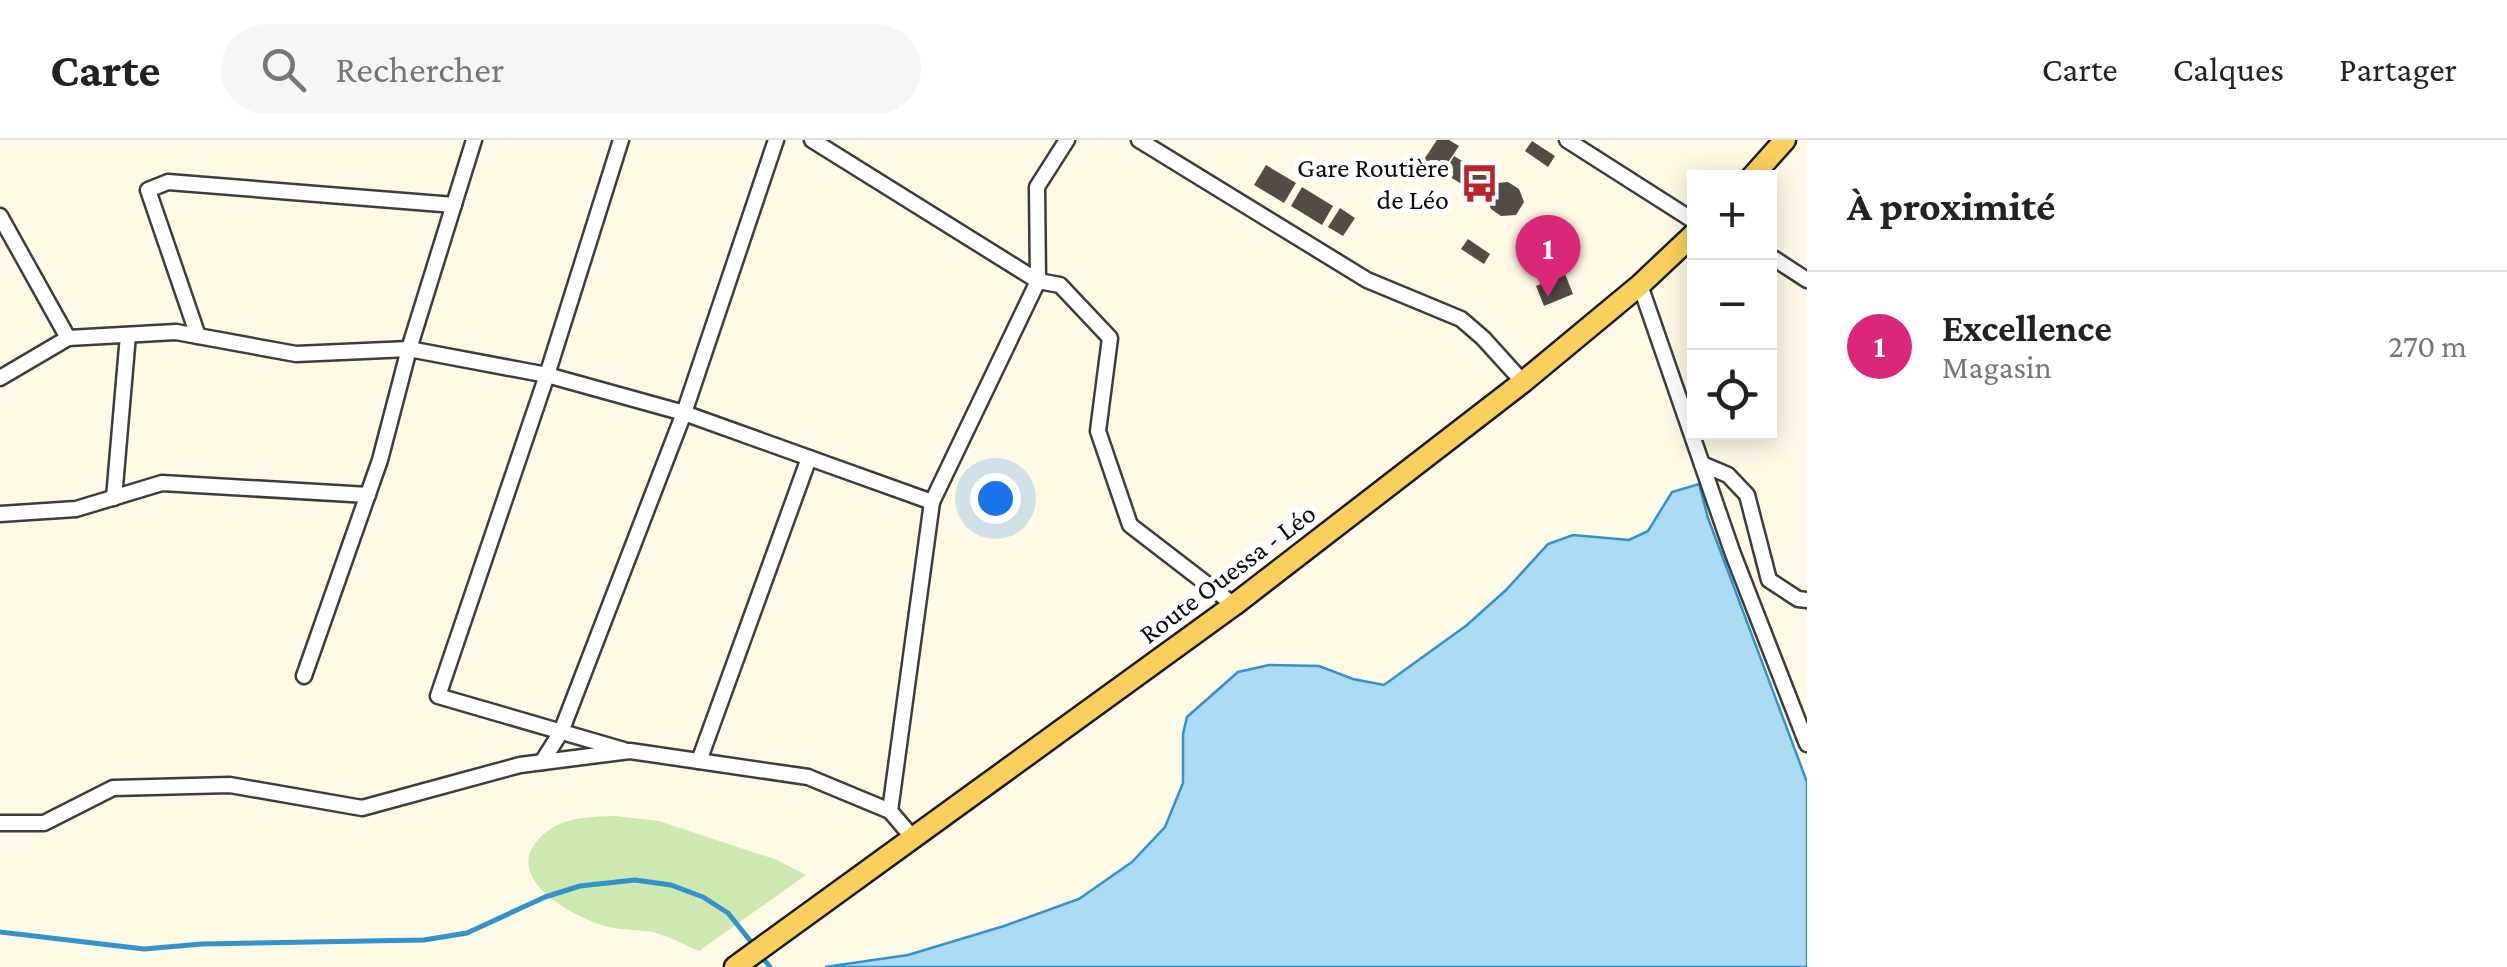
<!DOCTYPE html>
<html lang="fr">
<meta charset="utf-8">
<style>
:root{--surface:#fff;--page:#f6f6f6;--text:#222;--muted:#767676;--line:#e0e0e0;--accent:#db2777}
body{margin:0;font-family:"Crimson Pro",serif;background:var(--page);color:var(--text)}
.controls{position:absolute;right:30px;top:30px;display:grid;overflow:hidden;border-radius:0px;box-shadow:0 5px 25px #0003}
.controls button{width:90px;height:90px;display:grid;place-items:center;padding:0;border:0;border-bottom:2px solid var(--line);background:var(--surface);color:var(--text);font:50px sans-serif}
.you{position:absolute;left:995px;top:358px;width:35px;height:35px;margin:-25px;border:8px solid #fff;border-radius:50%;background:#1a73e8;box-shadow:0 0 0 15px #1a73e833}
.badge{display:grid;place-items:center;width:65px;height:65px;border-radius:50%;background:var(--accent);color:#fff;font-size:32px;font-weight:700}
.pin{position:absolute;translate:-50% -82px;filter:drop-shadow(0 2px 5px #0008)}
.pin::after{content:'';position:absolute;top:52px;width:35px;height:30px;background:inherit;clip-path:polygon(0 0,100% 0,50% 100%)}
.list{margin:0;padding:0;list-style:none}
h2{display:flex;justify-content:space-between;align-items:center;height:130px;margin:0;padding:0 40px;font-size:42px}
h2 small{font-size:32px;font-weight:400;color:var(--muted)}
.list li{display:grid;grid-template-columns:65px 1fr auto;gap:30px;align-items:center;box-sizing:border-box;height:150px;padding:0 40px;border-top:2px solid var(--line)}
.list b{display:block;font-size:38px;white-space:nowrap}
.list p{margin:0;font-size:32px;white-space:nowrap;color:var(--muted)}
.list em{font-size:32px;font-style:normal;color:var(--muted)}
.icon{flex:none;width:55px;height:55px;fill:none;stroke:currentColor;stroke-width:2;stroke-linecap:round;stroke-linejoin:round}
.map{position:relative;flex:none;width:1807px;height:827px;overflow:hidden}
header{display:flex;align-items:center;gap:60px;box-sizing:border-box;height:140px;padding:0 50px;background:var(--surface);border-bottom:2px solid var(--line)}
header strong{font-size:48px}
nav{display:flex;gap:55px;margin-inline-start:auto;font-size:35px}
.search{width:700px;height:90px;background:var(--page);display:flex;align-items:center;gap:25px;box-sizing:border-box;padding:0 35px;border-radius:55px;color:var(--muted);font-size:38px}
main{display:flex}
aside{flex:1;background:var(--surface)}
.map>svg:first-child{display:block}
.green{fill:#cee8b2}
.water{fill:#acdbf6;stroke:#3391cc;stroke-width:2.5}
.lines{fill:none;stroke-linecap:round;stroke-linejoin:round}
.stream{stroke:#3391cc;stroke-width:5}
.building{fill:#524b46}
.street-casing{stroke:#3d3d3d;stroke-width:19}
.primary-casing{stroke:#1b1b1b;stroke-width:25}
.street{stroke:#fff;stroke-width:14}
.primary{stroke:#f9d05d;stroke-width:20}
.labels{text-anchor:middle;stroke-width:10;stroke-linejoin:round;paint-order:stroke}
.poi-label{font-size:28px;fill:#0a0a0a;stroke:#fff;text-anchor:end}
.street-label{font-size:28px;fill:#0a0a0a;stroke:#fff}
</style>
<header>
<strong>Carte</strong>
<div class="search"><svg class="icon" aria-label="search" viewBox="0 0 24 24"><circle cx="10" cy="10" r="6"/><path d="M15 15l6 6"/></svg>Rechercher</div>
<nav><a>Carte</a><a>Calques</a><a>Partager</a></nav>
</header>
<main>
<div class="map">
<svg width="1807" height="827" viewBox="0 0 1807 827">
<rect width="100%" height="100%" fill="#fffae6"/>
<path class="green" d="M615,676L659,681L777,720L806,735L699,811C685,805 670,797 656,793C641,789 624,791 609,787C578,780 503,741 537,701C558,677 584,677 615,676Z"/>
<path class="water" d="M1699,344L1708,378L1807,642V827H825L908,815L1004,786L1079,759L1132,722L1165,687L1183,643V594L1187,577L1238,532L1269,525L1319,526L1353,539L1384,545L1467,485L1506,450L1548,404L1573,395L1629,400L1648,391L1672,352Z"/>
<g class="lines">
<g class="stream">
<path d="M0,792L144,809L202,804L424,800L467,793L545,757L580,746L635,740L671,745L703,757L728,773L756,808"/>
<path d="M762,817L770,827"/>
</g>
</g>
<g class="building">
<path d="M1437,0H1449L1459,6L1435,42L1417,30Z"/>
<path d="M1532,1L1555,16L1548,27L1525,11Z"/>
<path d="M1454,16L1498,43L1508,42L1519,49L1524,62L1516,75L1501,76L1491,69L1487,60L1444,33Z"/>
<path d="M1266,25L1296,43L1284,63L1254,45Z"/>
<path d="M1302,47L1333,66L1322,85L1291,66Z"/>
<path d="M1340,68L1355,78L1343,96L1328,87Z"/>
<path d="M1468,99L1490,114L1484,124L1461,109Z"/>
<path d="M1565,134L1573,154L1544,166L1536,146Z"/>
</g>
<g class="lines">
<defs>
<g id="street">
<path d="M621,0L547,235L438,556L624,610"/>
<path d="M812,0L1038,141L1060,145L1110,198L1098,291L1130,385L1234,465"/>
<path d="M1139,0L1367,140L1461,179L1483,198L1523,242"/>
<path d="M1567,0L1694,81"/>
<path d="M0,76L68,198"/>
<path d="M1770,116L1807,140"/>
<path d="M1640,145L1733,414L1807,604"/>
<path d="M198,196L148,50L168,42L454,65"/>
<path d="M0,238L68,198L176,192L296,214L409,209L547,235L684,273L932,362"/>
<path d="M1702,324L1728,335L1747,355L1769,440L1798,459L1807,460"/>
<path d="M114,358L128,195"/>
<path d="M0,374L76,369L162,343L368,355"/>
<path d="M304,536L380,320L409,209L474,0"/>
<path d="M699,621L809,318"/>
<path d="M542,622L561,592L684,273L776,0"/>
<path d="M0,683H44L113,648L230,645L362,668L520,625L630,611L808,637L890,671"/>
<path d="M913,698L890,671L932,362L1038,141L1037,47L1067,0"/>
</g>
<g id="primary">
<path d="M1751,38L1785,0"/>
<path d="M735,827L1234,465L1523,242L1640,145L1694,94"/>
</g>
</defs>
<use href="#street" class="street-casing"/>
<use href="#primary" class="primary-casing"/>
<use href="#street" class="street"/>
<use href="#primary" class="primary"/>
</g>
<defs>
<symbol id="bus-bare" viewBox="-9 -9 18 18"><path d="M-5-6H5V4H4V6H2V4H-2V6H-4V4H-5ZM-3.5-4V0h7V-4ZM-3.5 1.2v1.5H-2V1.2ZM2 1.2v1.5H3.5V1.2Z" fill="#b8232d" stroke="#fff" stroke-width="2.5" paint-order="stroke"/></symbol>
</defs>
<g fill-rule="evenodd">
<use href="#bus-bare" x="1452" y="16" width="55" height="55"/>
</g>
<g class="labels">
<g class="poi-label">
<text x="1449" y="37">Gare Routière<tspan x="1449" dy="32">de Léo</tspan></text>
</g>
<g class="street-label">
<text transform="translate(1227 433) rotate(-37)" y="10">Route Ouessa - Léo</text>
</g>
</g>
</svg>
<div class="controls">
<button>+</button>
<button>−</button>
<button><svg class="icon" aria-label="locate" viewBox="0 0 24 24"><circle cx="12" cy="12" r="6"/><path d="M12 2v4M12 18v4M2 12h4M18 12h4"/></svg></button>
</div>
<div class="you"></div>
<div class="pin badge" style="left:1548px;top:157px">1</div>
</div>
<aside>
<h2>À proximité<small></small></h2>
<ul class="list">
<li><span class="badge">1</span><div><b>Excellence</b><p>Magasin</p></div><em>270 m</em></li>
</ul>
</aside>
</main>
